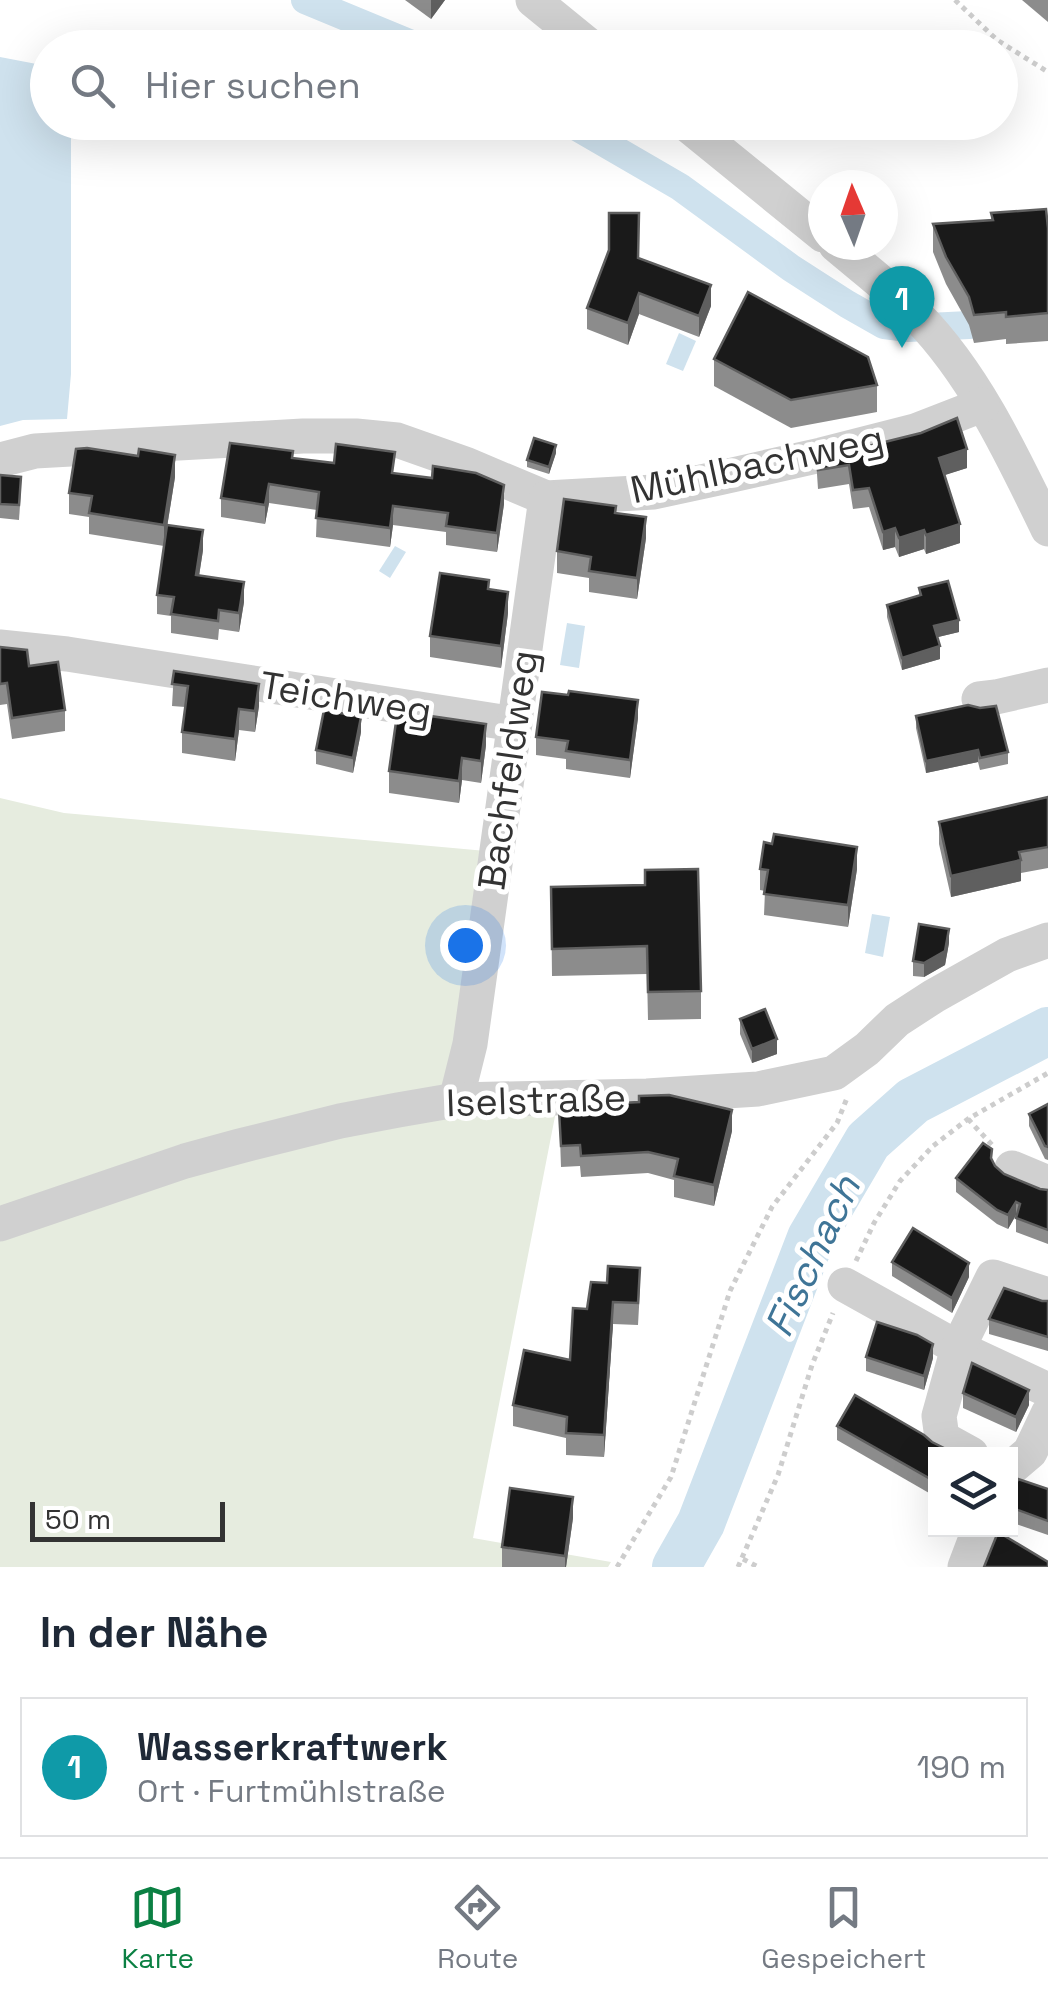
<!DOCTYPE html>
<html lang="de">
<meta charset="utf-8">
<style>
:root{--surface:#fff;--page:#f2f2f3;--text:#1f2937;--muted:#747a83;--line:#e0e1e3;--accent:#0b8043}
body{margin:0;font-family:"Space Grotesk",sans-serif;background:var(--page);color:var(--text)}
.controls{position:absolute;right:30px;bottom:30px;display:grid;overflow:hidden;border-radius:0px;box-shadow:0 10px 40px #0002}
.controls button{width:90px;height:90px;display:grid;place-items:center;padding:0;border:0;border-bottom:2px solid var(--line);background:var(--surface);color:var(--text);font:50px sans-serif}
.compass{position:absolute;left:808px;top:170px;width:90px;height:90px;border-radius:50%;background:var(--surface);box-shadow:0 10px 40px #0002;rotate:358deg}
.scale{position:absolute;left:30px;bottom:25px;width:195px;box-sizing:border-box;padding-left:10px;border:5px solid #333;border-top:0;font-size:28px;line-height:35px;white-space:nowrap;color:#333;-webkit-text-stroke:8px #fff;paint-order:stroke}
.you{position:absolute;left:465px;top:945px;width:35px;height:35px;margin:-25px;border:8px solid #fff;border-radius:50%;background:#1a73e8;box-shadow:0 0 0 15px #1a73e833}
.badge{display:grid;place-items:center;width:65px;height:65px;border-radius:50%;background:var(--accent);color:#fff;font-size:32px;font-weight:700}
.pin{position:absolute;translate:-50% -82px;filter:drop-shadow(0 2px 5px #0008)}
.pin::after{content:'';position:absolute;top:52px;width:35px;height:30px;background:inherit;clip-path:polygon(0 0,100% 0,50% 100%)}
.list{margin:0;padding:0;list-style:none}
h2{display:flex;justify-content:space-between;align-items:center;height:130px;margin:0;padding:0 40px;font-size:42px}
h2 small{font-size:32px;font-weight:400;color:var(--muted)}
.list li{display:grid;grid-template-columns:65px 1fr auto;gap:30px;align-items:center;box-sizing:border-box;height:140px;margin:0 20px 20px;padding:0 20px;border:2px solid var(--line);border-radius:0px}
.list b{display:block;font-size:38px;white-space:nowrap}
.list p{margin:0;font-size:32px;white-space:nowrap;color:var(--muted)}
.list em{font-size:32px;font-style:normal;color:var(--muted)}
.icon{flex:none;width:55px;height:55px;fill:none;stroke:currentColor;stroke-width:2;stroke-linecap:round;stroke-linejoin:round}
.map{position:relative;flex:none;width:1048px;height:1567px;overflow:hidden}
.search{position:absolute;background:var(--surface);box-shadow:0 10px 40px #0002;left:30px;right:30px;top:30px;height:110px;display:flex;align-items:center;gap:25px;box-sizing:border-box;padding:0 35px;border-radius:55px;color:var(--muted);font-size:38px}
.sheet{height:290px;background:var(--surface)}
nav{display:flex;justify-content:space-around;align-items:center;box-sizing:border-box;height:140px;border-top:2px solid var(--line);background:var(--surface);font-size:28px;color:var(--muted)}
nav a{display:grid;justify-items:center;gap:5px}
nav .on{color:var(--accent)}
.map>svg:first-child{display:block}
.green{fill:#e6ecdf}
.water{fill:#cfe2ee}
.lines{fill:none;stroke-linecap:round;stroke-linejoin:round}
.canal{stroke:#cfe2ee;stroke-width:28}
.river{stroke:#cfe2ee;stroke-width:48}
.path{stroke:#cdcdcd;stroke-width:5;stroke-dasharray:5 5;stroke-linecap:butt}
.minor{stroke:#d0d0d0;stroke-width:35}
.wall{fill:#8c8c8c}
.shaded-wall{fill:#5f5f5f}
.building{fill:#1a1a1a;stroke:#5f5f5f;stroke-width:2.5}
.labels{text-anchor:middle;stroke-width:10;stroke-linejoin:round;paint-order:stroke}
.street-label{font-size:38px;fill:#333;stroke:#fff}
.water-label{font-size:40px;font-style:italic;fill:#3f7597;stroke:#fff}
</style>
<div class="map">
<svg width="1048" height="1567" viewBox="0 0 1048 1567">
<rect width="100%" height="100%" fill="#fff"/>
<path class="green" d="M0,798L64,813L486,851L444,1113L557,1106L473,1538L611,1562L608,1567H0Z"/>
<g class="water">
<path d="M0,57L47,66L48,122L71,123V374L67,419L23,420L0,426Z"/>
<path d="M679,333L696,341L683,371L666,364Z"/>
<path d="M395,546L406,552L390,578L379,571Z"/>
<path d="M567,623L585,626L579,668L560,665Z"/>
<path d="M872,914L890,917L883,957L865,953Z"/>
</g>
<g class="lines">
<g class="canal">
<path d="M305,0L421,48"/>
<path d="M568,122L680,187L791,268L847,304L884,325L908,328L969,325"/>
</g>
<path class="river" d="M676,1567L701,1523L811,1238L868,1141L913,1101L1048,1031"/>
<g class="path">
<path d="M955,0L997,40L1048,72"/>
<path d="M968,1119L994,1147"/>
<path d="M856,1261L874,1223L900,1181L933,1146L968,1119L1048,1073"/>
<path d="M743,1559L758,1567"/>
<path d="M617,1567L671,1477L730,1291L772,1207L837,1123L847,1098"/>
<path d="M738,1567L778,1475L812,1365L833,1313"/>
</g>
<g class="minor">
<path d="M533,0L592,48"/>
<path d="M684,122L823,235"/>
<path d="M836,245C863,268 893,290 918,317C975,375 1013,457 1048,529"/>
<path d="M0,460L35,451L303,436H356L397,440L465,464L546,498L654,492L719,478L821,455L915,431L982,405"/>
<path d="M0,647L67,654L515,724"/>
<path d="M979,699L996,697L1048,685"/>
<path d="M456,1100L470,1044L546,498"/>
<path d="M1012,1168L1048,1183"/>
<path d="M0,1224L185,1161L240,1146L340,1121L398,1110L456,1100L647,1096L758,1089L834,1073L867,1049L897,1020L934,996L1007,955L1048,940"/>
<path d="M845,1285L958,1348L1048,1390"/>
<path d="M971,1454L942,1438L939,1416L958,1348L993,1277L1048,1295"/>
<path d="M1010,1469L1030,1452L1048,1414"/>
<path d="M965,1567L979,1530"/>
</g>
</g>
<g class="wall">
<path d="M405,0H445L431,19Z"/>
<path d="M1022,0H1048V22Z"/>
<path d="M991,213L1048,228V341L1006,344V339L974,343L969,325L946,284L933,252V224L991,220Z"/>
<path d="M639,258L711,306L699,337L639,314L628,345L587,329V308Z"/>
<path d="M714,359L877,385V412L791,428L714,386Z"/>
<path d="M556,453L549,474L527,467V460Z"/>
<path d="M293,458L395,473L504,504L497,552L446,545V532L393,525L390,547L316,537L317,510L269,503L265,524L221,517V498Z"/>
<path d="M816,459L967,468L944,475L960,543L926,554L924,549L899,557L895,547L883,550L869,507L853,509L849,484L818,489Z"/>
<path d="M0,475L21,491L19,520L0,518Z"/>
<path d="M175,477L164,546L89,534V517L69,514V493Z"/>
<path d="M616,513L646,538L637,599L589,592V578L557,573V551Z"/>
<path d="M203,550L199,576L244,602L239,632L219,629L218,640L171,633V616L157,614V595Z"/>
<path d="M919,588L959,632L938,637L940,659L902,670L887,617V605L919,596Z"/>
<path d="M489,589L508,613L501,668L430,657V636Z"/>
<path d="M0,647L29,666L65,710V731L12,739L7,704L0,705Z"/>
<path d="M174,671L259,706L255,732L239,730L235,761L182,753V732L185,707L172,706Z"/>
<path d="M916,716L1008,752V764L980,770L978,762L926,773L916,728Z"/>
<path d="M638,718L630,778L566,769V759L536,755V737Z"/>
<path d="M361,732L353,773L316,764V750Z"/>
<path d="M486,745L481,783L462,780L459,803L389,793V771Z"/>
<path d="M1048,797V868L1021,873V881L951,897L939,844V822Z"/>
<path d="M772,844L857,869L848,927L764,915L765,891L760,890V869Z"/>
<path d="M645,885L701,991V1019L648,1020L647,974L552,976L551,887Z"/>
<path d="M949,943L945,965L924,977L913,976V961Z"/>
<path d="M740,1019L777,1054L752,1063L740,1034Z"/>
<path d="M1048,1104V1160L1045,1159L1029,1126V1114Z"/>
<path d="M559,1110L732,1131L714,1206L674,1197V1180L648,1173L581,1177L580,1166L561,1167Z"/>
<path d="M992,1160L995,1166L1004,1174L1040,1189L1048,1190V1244L1016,1232V1215L1008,1229L997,1224L956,1192V1178Z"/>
<path d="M892,1262L969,1277L952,1313L892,1276Z"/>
<path d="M640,1289L638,1325L613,1324L604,1457L566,1455V1438L513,1426V1405L570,1360L587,1309Z"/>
<path d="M1042,1301H1048V1351L989,1334V1319Z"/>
<path d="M866,1357L933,1358L924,1390L866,1371Z"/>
<path d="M963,1393L1029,1405L1016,1432L963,1408Z"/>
<path d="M837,1426L932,1442L936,1454V1497L837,1440Z"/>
<path d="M1048,1489V1535L1010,1522V1507Z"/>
<path d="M573,1518L566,1567H502V1547Z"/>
</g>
<g class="shaded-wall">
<path d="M431,0H445L431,19Z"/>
<path d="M711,285V306L699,337V316Z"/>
<path d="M639,293V314L628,345V323Z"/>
<path d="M556,445V453L549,474V467Z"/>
<path d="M967,449V468L939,477V458Z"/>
<path d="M175,455V477L164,546V525Z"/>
<path d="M269,484V503L265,524V505Z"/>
<path d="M504,485V504L497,552V533Z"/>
<path d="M393,506V525L390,547V528Z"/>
<path d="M646,517V538L637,599V578Z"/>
<path d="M960,524V543L926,554V535Z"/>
<path d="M895,528V547L883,550V532Z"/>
<path d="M203,530V550L196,595V575Z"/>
<path d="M924,530V549L899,557V538Z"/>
<path d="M244,582V602L239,632V613Z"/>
<path d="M508,592V613L501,668V646Z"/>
<path d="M959,620V632L934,638V626Z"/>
<path d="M940,646V659L902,670V658Z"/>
<path d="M259,684V706L255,732V711Z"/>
<path d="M638,700V718L630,778V760Z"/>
<path d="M239,709V730L235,761V739Z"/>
<path d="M361,717V732L353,773V758Z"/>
<path d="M486,724V745L481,783V761Z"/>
<path d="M978,750V762L926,773V761Z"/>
<path d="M462,758V780L459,803V781Z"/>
<path d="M857,847V869L848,927V905Z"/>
<path d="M1021,860V881L951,897V876Z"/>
<path d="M949,929V943L945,965L924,977V963Z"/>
<path d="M777,1039V1054L752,1063V1049Z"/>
<path d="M732,1110V1131L714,1206V1185Z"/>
<path d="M1016,1202V1215L1008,1229V1215Z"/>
<path d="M969,1263V1277L952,1313V1298Z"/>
<path d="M613,1302V1324L604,1457V1435Z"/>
<path d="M933,1344V1358L924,1390V1376Z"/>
<path d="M1029,1390V1405L1016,1432V1417Z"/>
<path d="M573,1497V1518L566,1567H565V1556Z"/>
</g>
<g class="building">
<path d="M1046,209L1048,228V313L1006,317V312L974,315L969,297L946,257L933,224L993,220L991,213Z"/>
<path d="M609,213H639L638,258L711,285L699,316L639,293L628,323L587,308L609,250Z"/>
<path d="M748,292L868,357L877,385L791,400L714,359Z"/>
<path d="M957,418L967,449L939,458L960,524L926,535L924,530L899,538L895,528L883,532L869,488L853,490L849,465L818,470L816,459L921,433Z"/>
<path d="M534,438L556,445L549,467L527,460Z"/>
<path d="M230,443L293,451L292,458L334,463L336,444L395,452L392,473L432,478L433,466L476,473L504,485L497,533L446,526L448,513L393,506L390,528L316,518L319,492L269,484L265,505L221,498Z"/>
<path d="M87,448L138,456L139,449L175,455L164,525L89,513L92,496L69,493L76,449Z"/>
<path d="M0,475L21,477L19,505L0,504Z"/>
<path d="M564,499L616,506L615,513L646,517L637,578L589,571L591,557L557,551Z"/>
<path d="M167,525L203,530L196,575L244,582L239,613L219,610L218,621L171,614L174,597L157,595Z"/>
<path d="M440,573L489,580L488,589L508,592L501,646L430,636Z"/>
<path d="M948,581L959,620L934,626L940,646L902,658L887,605L921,595L919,588Z"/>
<path d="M0,647L27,650L29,666L58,662L65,710L12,718L7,683L0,684Z"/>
<path d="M174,671L259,684L255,711L239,709L235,739L182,732L188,686L172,684Z"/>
<path d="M569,691L638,700L630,760L566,751L568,741L536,737L542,692L568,695Z"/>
<path d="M968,705L980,708L996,706L1008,752L980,758L978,750L926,761L916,716Z"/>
<path d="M324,710L361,717L353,758L316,750Z"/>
<path d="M397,715L429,720L430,716L486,724L481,761L462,758L459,781L389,771Z"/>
<path d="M1048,797V847L1019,852L1021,860L951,876L939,822Z"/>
<path d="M774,834L857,847L848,905L764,894L768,870L760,869L764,842L772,844Z"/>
<path d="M698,869L701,991L648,992L647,946L552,949L551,887L645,885V870Z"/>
<path d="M919,924L949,929L945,951L924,963L913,961Z"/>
<path d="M765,1009L777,1039L752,1049L740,1019Z"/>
<path d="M669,1095L732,1110L714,1185L674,1176L678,1159L648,1152L581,1156L580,1145L561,1146L559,1110L584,1109V1105L639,1102V1096Z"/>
<path d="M1048,1104V1147L1045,1146L1029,1114Z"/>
<path d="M983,1143L992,1149L991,1158L995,1166L1004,1174L1040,1189L1048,1190V1230L1016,1218L1020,1204L1016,1202L1008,1215L997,1210L956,1178Z"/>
<path d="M913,1228L969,1263L952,1298L892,1262Z"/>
<path d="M608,1266L640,1268L638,1303L613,1302L604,1435L566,1433L567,1417L513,1405L524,1350L570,1360L573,1308L587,1309L591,1282L607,1283Z"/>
<path d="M1004,1288L1042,1301H1048V1337L989,1319Z"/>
<path d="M877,1322L917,1335L933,1344L924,1376L866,1357Z"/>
<path d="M972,1363L1029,1390L1016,1417L963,1393Z"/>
<path d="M855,1395L924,1435L932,1442L956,1454H936V1482L837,1426Z"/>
<path d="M1018,1479L1048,1489V1521L1010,1507V1499Z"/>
<path d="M510,1488L573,1497L565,1556L502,1547Z"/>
<path d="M998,1532L1048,1562V1567H984Z"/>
</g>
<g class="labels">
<g class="street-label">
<text transform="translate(757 464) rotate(-12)" y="13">Mühlbachweg</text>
<text transform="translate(346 698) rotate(9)" y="13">Teichweg</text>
<text transform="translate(508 770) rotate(-82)" y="13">Bachfeldweg</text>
<text transform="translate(536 1100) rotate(-2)" y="13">Iselstraße</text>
</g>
<g class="water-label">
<text transform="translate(812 1256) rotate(-65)" y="14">Fischach</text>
</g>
</g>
</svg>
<div class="controls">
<button><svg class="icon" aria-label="layers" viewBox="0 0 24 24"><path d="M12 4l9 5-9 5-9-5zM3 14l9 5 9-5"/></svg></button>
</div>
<svg class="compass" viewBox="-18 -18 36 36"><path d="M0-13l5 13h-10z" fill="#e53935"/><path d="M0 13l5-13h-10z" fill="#747a83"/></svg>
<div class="scale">50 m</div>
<div class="you"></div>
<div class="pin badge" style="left:902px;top:348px;background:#0f9aa8">1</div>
<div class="search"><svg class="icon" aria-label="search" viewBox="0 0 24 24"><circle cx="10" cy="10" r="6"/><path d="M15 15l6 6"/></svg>Hier suchen</div>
</div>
<section class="sheet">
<h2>In der Nähe<small></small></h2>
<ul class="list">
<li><span class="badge" style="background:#0f9aa8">1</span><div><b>Wasserkraftwerk</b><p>Ort · Furtmühlstraße</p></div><em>190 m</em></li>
</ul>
</section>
<nav>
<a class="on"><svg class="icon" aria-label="map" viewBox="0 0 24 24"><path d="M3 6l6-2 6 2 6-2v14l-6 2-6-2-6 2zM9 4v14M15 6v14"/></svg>Karte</a>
<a><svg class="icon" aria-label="directions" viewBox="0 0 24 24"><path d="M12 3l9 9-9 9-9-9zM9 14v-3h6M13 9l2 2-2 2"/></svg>Route</a>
<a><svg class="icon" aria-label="saved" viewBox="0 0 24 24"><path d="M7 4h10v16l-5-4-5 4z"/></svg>Gespeichert</a>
</nav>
